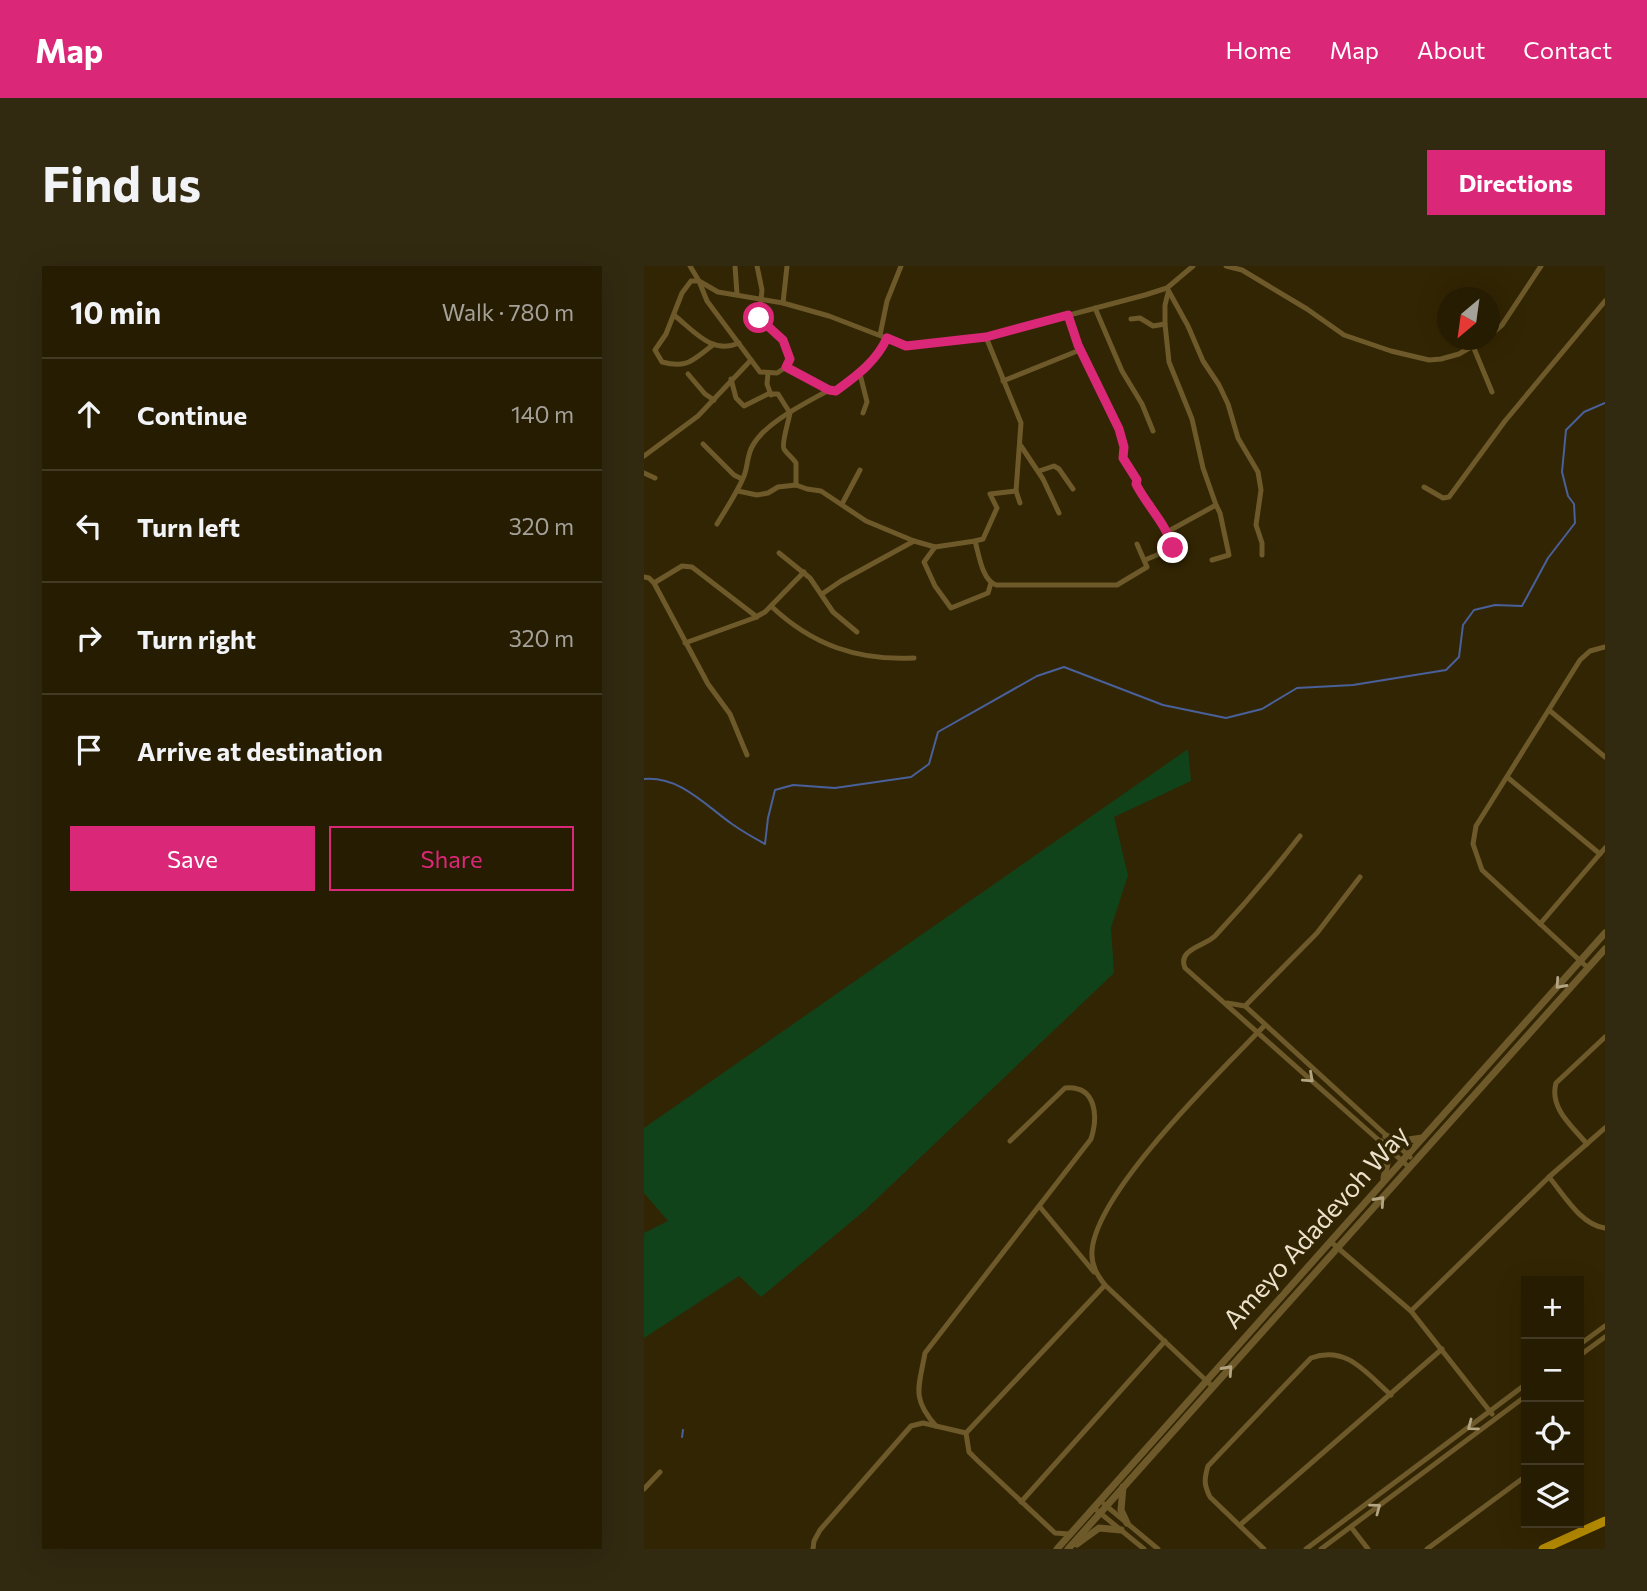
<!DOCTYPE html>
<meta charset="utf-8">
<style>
:root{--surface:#261c02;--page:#322911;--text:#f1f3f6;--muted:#a4a199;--line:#423a24;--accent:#db2777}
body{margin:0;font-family:Commissioner,sans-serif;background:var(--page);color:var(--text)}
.controls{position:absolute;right:21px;bottom:21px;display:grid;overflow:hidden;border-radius:0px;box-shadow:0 7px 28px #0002}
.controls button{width:63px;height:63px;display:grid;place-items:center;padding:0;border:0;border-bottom:2px solid var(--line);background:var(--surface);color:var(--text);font:35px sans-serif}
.compass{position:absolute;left:793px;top:21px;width:63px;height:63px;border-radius:50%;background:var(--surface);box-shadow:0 7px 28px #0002;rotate:209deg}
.stop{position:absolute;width:21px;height:21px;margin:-16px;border:5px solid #db2777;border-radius:50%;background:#fff}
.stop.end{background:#db2777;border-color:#fff;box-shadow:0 2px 7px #0008}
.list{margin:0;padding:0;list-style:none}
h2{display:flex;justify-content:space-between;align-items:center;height:91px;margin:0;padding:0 28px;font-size:30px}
h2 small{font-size:23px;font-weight:400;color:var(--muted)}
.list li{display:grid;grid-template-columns:46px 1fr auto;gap:21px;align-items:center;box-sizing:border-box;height:112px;padding:0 28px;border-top:2px solid var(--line)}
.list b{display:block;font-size:26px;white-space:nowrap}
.list em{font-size:23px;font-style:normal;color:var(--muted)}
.actions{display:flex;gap:14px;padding:21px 28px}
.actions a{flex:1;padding:16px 0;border:2px solid var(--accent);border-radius:0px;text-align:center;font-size:24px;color:var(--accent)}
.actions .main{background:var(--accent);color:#fff}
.icon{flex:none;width:38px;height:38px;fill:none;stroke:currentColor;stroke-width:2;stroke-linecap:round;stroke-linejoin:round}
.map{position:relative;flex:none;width:961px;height:1283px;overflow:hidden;border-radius:0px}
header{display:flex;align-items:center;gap:42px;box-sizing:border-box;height:98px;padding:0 35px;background:var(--accent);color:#fff}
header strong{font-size:33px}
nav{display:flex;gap:38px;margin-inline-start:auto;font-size:24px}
.intro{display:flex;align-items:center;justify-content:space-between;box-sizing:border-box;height:168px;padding:0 42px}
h1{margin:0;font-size:49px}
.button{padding:18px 32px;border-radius:0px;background:var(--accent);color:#fff;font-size:24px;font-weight:700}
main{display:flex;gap:42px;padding:0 42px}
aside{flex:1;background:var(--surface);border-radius:0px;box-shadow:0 7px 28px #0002}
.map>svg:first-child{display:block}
.green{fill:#11431a}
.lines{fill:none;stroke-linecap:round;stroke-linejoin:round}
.stream{stroke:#49609b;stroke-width:2}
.minor{stroke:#6d5929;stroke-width:5}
.tertiary{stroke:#6d5929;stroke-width:7}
.primary{stroke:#b48a00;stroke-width:9}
.oneway{stroke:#b3a482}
.route{stroke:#db2777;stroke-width:9}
.labels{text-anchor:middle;stroke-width:7;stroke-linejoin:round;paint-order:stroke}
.street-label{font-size:26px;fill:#ece2cb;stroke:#322503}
</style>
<header>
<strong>Map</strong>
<nav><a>Home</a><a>Map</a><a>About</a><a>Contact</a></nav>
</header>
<div class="intro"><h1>Find us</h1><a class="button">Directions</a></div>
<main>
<aside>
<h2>10 min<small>Walk · 780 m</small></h2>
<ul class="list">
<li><svg class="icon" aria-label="ahead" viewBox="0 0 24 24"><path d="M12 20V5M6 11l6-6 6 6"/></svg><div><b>Continue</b></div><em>140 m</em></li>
<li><svg class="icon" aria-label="left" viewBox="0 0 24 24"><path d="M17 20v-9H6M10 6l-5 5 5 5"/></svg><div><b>Turn left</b></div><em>320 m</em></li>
<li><svg class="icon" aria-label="right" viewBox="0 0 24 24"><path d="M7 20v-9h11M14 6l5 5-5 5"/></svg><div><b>Turn right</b></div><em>320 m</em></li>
<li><svg class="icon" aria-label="arrive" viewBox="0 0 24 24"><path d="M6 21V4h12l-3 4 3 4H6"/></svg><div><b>Arrive at destination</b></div></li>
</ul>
<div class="actions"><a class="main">Save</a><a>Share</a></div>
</aside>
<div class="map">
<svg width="961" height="1283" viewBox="0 0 961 1283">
<rect width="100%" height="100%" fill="#322503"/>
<path class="green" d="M544,483L547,515L470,551L484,609L467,662L470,707L220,945L117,1031L95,1010L0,1072V967L24,955L0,927V862Z"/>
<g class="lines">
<g class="stream">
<path d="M0,513C36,510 61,539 88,558C98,565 110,572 121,578L124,552L131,524L149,519L191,522L267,511L285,498L294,466L393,410L420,401L519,439L582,452L618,443L653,422L709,419L802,404L815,391L819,359L830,344L851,339L878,340L904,292L931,257L930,238L924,230L918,206L922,164L940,146L961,137"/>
<path d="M38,1171L39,1164"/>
</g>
<g class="minor">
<path d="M46,0L55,15L74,26L139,37L185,50L263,80L342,71L501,29L523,22L549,0"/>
<path d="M91,0L93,28"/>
<path d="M113,0L118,24L115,53L139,74L146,93L142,101"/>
<path d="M582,0L598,4L663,43L700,69L747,85L785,94L797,93L815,88L839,74"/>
<path d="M523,22L544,60L559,95L575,119L584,138L594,172L614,206L617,224L612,259L618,277V289"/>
<path d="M139,37L143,0"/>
<path d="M451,42L478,105L498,138L509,165"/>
<path d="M30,49C50,65 68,89 95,77"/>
<path d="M424,49L436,84L475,163L479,181V192L493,214L492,217L499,231L507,238L527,276L529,282L501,294"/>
<path d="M487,53L496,52L509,60L521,58"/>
<path d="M236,69L243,35L257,0"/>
<path d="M846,69L858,59L897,0"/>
<path d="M69,79C48,94 44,103 18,96L11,84L22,68L38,27L47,15H55L63,35L116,106L133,107L142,101L185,124"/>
<path d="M829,80L848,126"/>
<path d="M124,107L123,118L127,129"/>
<path d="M44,108L61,128L70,134"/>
<path d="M216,108L223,136L219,147"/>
<path d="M87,113L92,132L100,140L124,128H134L146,147C145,154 137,178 140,183C143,188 149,192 152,197V219"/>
<path d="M359,115L436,84"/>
<path d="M59,178L90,209L98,213"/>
<path d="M377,180L399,213L415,247"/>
<path d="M0,190L54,150L107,94"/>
<path d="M395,205L410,200L415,203L429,223"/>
<path d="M0,207L11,212"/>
<path d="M780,221L799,232L805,231L861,155L961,35"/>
<path d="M94,225L113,229L124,227L134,221L152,219L163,223L177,225L222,255L270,275L291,281L331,275C335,289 338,314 352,319H473L503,301L493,278"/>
<path d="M372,225L376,237"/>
<path d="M198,238L216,204"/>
<path d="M73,258C82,243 93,227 100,210C104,200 103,188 109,179C122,156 162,137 185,124L192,125C212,110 232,96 244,72"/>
<path d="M523,266L572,239L559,202L548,153L525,96L521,58V39L524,27"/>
<path d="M331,275L339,273L353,242L346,228L372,225L377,157L342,71"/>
<path d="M291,281L280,296L291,320L307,342L344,327L347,317"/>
<path d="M135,287L166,312L189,346L213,366"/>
<path d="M568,294L585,289L576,247L572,239"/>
<path d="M0,311L5,312L10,317L64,418L86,448L103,489"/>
<path d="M10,317L38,300L48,301L113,351"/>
<path d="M178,328L197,315L270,275"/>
<path d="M127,340C168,379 214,395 270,392"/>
<path d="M41,377L110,352L121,346L160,306"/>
<path d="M905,444L961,491"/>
<path d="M863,511L956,588"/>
<path d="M656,570C629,605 601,638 571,670C561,680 533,683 541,702L766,902"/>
<path d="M896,658L961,582"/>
<path d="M944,702L838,604L829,578L832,560L936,394L946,385L961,381"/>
<path d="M583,737L601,740L766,891"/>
<path d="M601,740L673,667L716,611"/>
<path d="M943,878C928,860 905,842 912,817L961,771"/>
<path d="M905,911C920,929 937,959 961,962"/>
<path d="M396,941L450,1006"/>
<path d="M687,976L767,1045L848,1148"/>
<path d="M767,1045L905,911L961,862"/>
<path d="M935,1079L961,1060"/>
<path d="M935,1090L961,1071"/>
<path d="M569,1121L461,1019C453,1009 447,999 448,985C452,925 578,804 621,759"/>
<path d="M292,1160C267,1132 275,1121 281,1087L447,873C454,851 453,819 421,822L366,875"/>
<path d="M0,1223L16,1206"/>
<path d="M377,1236L521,1075"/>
<path d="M460,1238L514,1283"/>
<path d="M450,1242L500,1283"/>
<path d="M596,1259L798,1083"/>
<path d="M707,1261L724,1283"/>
<path d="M426,1268L411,1267L333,1194L325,1186L322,1167L461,1019"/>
<path d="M169,1283L170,1275L176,1264L267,1160L279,1157L322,1167"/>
<path d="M620,1283L566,1231C560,1219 560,1213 564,1200L667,1092C703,1079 722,1107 747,1129"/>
<path d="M662,1283L882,1118"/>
<path d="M677,1283L882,1130"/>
<path d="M783,1283L882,1210"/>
</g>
<g class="tertiary">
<path d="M742,870L758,875L778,872"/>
<path d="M737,876L744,892L740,912"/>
<path d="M479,1221L477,1244L483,1257"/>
<path d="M433,1278L455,1262L477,1264"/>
<path d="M413,1283L961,667"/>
<path d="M424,1283L961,683"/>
</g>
<path class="primary" d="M899,1283L961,1255"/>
</g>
<defs><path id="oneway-chevron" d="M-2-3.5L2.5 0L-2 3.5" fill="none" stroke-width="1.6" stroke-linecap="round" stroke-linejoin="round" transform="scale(1.75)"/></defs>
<g class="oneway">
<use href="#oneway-chevron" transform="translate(916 718) rotate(132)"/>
<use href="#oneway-chevron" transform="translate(665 812) rotate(42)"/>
<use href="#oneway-chevron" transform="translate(736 935) rotate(-48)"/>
<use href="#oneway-chevron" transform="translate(584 1104) rotate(-48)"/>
<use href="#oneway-chevron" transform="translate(828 1160) rotate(143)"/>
<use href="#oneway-chevron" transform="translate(732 1242) rotate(-37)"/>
</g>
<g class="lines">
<path class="route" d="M115,52L139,74L146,93L142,101L185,124L192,125C212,110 232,96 243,72L262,80L342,71L424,49L434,79L475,163L480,181L479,192L493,214L492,218C503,240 522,257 529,282"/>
</g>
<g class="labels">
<g class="street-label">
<text transform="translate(672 961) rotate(-48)" y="9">Ameyo Adadevoh Way</text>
</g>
</g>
</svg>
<div class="controls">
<button>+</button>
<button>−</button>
<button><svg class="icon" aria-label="locate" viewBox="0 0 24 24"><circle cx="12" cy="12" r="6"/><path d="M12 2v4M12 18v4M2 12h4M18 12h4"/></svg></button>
<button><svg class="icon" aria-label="layers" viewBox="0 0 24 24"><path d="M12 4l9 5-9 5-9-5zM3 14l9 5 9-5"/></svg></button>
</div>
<svg class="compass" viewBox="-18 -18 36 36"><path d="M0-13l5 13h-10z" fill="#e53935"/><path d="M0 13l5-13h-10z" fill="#a4a199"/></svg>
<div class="stop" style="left:115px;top:52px"></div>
<div class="stop end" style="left:529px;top:282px"></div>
</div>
</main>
